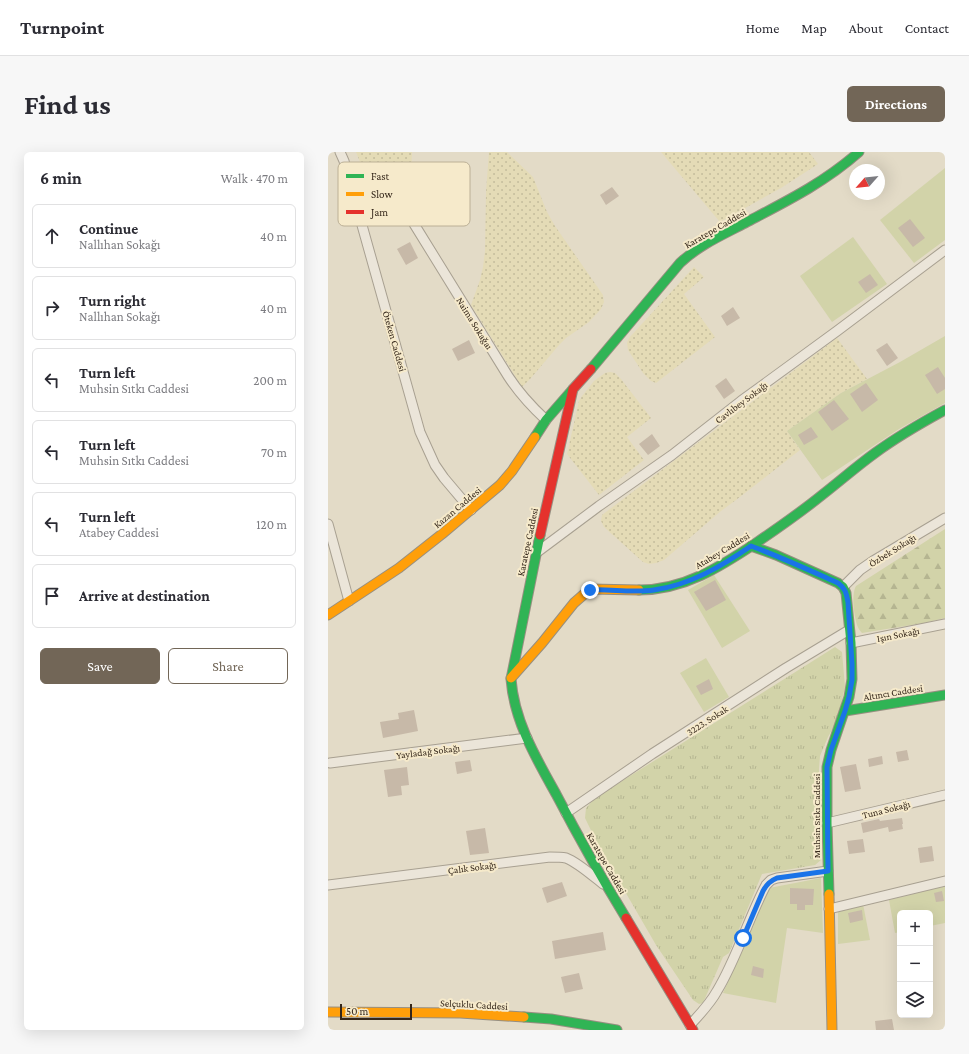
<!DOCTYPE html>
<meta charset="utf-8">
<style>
:root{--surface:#fff;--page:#f7f7f7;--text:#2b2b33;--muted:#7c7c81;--line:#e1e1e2;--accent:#726657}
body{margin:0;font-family:"Crimson Pro",serif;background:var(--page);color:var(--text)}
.controls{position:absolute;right:12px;bottom:12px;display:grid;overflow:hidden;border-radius:6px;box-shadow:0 4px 16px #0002}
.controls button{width:36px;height:36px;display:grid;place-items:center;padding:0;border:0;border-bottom:1px solid var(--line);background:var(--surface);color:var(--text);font:20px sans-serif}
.compass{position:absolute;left:521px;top:12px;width:36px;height:36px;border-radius:50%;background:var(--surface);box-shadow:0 4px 16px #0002;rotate:243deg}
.scale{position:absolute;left:12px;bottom:10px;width:72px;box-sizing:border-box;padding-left:4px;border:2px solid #35271a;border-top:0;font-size:11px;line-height:14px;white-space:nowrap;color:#35271a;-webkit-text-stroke:3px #f6eacb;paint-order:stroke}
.stop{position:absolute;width:12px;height:12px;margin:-9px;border:3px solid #1a73e8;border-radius:50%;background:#fff}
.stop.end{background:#1a73e8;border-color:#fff;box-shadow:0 1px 4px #0008}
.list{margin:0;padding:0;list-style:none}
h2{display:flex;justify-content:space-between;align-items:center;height:52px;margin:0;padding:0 16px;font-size:17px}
h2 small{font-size:13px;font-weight:400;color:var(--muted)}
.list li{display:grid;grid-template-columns:26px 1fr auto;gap:12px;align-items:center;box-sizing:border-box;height:64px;margin:0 8px 8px;padding:0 8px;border:1px solid var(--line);border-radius:6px}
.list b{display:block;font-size:15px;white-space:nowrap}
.list p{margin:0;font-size:13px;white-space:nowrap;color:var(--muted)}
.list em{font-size:13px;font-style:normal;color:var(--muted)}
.actions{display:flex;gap:8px;padding:12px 16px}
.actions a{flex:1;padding:9px 0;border:1px solid var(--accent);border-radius:6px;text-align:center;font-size:14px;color:var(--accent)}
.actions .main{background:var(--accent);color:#fff}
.icon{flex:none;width:22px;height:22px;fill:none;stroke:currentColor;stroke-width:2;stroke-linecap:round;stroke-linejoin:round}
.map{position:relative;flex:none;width:617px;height:878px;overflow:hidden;border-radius:6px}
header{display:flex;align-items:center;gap:24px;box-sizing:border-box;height:56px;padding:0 20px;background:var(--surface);border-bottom:1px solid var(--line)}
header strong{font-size:19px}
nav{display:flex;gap:22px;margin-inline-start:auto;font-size:14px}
.intro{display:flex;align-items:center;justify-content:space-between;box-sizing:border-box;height:96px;padding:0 24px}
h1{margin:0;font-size:28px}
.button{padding:10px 18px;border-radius:6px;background:var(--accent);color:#fff;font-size:14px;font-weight:700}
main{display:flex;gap:24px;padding:0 24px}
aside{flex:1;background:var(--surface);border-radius:6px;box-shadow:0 4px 16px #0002}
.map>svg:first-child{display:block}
.farmland{fill:url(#farmland-dots)}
.grass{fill:url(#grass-tufts)}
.forest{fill:url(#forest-firs)}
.garden{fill:#d2d3a9}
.building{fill:#c7b9a8}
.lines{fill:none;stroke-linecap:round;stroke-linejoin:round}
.street-casing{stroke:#a8a091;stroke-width:11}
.fast-casing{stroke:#978f81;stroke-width:11}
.slow-casing{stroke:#978f81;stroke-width:11}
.jam-casing{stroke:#978f81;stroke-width:11}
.street{stroke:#ebe5d9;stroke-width:9}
.fast{stroke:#30b455;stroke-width:9}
.slow{stroke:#ff9f0a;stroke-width:9}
.jam{stroke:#e5322d;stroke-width:9}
.route{stroke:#1a73e8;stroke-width:5}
.labels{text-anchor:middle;stroke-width:4;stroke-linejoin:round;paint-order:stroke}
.street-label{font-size:10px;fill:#35271a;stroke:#f6eacb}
.key{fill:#f6eacb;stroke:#bcb096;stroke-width:1}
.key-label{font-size:11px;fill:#35271a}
</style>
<header>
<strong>Turnpoint</strong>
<nav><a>Home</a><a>Map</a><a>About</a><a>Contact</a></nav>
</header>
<div class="intro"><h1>Find us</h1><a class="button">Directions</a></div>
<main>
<aside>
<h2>6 min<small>Walk · 470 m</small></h2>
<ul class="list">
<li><svg class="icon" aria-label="ahead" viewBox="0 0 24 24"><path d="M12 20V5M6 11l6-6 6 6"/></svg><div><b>Continue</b><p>Nallıhan Sokağı</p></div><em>40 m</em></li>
<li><svg class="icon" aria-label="right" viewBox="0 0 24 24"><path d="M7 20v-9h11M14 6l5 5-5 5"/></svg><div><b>Turn right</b><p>Nallıhan Sokağı</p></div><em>40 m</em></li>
<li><svg class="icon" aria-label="left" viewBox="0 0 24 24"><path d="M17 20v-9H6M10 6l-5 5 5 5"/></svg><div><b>Turn left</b><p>Muhsin Sıtkı Caddesi</p></div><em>200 m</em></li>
<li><svg class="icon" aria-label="left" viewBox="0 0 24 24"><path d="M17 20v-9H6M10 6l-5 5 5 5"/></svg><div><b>Turn left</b><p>Muhsin Sıtkı Caddesi</p></div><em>70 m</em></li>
<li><svg class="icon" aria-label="left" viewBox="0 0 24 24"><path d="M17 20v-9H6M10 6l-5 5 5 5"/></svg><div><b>Turn left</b><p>Atabey Caddesi</p></div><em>120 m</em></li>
<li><svg class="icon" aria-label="arrive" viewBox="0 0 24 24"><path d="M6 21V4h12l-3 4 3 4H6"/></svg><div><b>Arrive at destination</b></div></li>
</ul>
<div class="actions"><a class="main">Save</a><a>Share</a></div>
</aside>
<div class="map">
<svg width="617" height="878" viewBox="0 0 617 878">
<defs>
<pattern id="farmland-dots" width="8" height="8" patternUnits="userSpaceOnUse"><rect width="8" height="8" fill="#e4dbb6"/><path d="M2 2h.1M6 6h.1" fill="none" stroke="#c4bc9c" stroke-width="1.8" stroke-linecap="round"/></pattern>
<pattern id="grass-tufts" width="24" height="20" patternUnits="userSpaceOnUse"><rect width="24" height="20" fill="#d2d3a9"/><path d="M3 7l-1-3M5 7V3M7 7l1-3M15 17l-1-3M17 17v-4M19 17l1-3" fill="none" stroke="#b5b591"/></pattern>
<pattern id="forest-firs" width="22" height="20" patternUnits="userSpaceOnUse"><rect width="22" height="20" fill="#d2d3a9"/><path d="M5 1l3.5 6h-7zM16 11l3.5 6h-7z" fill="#b5b591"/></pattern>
</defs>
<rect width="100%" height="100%" fill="#e3dbc7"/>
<g class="farmland">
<path d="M28,0H84L83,27L77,40L70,49L57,60L52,59Z"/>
<path d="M161,0H179L205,25L219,60L227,74L275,143L276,150L273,157L261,170L238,186L231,193L203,226L194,235L143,153L152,128L155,115L157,99L158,40Z"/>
<path d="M333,0H481L490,12L453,36L392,70Z"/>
<path d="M366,115L376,125L356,142L387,185L328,231L323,229L315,221L300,198L299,191L301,186Z"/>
<path d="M509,186L539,227L513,241L459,279L472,298L408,348L393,359L336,408L328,411L321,412L315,410L276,375L273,369L274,363Z"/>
<path d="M282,220L287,221L293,227L323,266L299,285L316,308L271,343L239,302L251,249L254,244L266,229L277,221Z"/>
</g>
<path class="grass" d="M507,495L514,500L517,535L509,569L500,585L492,604L491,617L493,708L487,713L434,722L401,801L395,805L375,851L371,852L365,848L328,793L299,743L272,697L257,666L258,656L267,646Z"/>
<path class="forest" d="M617,377V466L596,471L534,481C532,479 530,476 529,473C526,463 523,443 528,434Z"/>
<g class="garden">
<path d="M617,16V88L586,111L552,68Z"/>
<path d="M525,85L559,132L504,170L472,124Z"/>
<path d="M617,184V251L571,277L494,328L459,279L513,241L572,210Z"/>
<path d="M386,423L422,479L394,496L360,438Z"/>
<path d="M378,506L401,545L376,560L352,521Z"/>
<path d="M493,726L495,781L459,776L448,851L395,841L441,736Z"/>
<path d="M617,734V771L602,774V761H572V780L567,781L561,748Z"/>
<path d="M535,752L542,788L510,792V760L513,757Z"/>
</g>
<g class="building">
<path d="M284,35L291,44L278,53L272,43Z"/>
<path d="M582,67L597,86L585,95L570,76Z"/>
<path d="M82,90L90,106L78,113L69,97Z"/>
<path d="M542,122L550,133L538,141L530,130Z"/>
<path d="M405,155L412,166L399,174L393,164Z"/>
<path d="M141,188L147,201L130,209L124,197Z"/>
<path d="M559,191L570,206L559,214L548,198Z"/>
<path d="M610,215L617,226V237L609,242L597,223Z"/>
<path d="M398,226L407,239L396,247L387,234Z"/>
<path d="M538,231L550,248L534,260L522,242Z"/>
<path d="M506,248L521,267L504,279L490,260Z"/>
<path d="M483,275L490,285L476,293L470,283Z"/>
<path d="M324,282L332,294L320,303L311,292Z"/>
<path d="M387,428L398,448L378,459L366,440Z"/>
<path d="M381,527L385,537L373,543L368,534Z"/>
<path d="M86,558L90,579L55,586L52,570L71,567L70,561Z"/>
<path d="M579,598L581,608L570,610L568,600Z"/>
<path d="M554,604L555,612L541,615L540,607Z"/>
<path d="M142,608L144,619L129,622L127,610Z"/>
<path d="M528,612L533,637L517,640L512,615Z"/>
<path d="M79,615L81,633L73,634L74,643L60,645L56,618Z"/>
<path d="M574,666L575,672H574L575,677L561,680L560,675L535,681L533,671L551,667L552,669Z"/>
<path d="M157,676L161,701L142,703L138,679Z"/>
<path d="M535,687L537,700L521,702L519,689Z"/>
<path d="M604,694L606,709L592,711L590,696Z"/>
<path d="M234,730L239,744L219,751L214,736Z"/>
<path d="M462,736L486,737L485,753H477V758H469V752H462Z"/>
<path d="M614,739L616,749L608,750L606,741Z"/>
<path d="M534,758L535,768L522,771L520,761Z"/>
<path d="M275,780L278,798L227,807L224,789Z"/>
<path d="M425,814L436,817L435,826L423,823Z"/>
<path d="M251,821L255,837L237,841L233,825Z"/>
<path d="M564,867L566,878H548L547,869Z"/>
</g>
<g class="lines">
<defs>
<g id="street">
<path d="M12,0L16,9L92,280L107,313L116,326L143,358"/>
<path d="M83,67L180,224C191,241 204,255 218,268"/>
<path d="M0,372L21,449"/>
<path d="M208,401L271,354L344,303L413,249L509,179L617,98"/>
<path d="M515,435L532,418L545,409L617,366"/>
<path d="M523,491L617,472"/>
<path d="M2,611L199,586"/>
<path d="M238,661L324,602L458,516L521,478"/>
<path d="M499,671L617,643"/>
<path d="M0,733L222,705C228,705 233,705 238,706C249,710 265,724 275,732"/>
<path d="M501,757L617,729"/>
<path d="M362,873C372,862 382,852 389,839C409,806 420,767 438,733L443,728L449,726L500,719"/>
</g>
<g id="fast">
<path d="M263,217L352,111C371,93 394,83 417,71C457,50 496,31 531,0"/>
<path d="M207,285L218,268L245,237"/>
<path d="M212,383L183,527C186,569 208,606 228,642C250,684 273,725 298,766"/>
<path d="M423,394L448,403L510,431L515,435L518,441L523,491L524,527L521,545L503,598L499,615V671L501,742"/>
<path d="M311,438C356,438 392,415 428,391C450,376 473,360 494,343C512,329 529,314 547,301C569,285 593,271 617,258"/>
<path d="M517,559L617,543"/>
<path d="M196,865L223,867L289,878"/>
</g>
<g id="slow">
<path d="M0,463L71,416L114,382L172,333L184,319L207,285"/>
<path d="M183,526L214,491L246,451L262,437L311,438"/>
<path d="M501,742L504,878"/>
<path d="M0,860L132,861L196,865"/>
</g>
<g id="jam">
<path d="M212,383L245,237L263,217"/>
<path d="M298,766L365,878"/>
</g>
</defs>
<use href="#street" class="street-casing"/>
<use href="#fast" class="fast-casing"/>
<use href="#slow" class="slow-casing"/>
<use href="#jam" class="jam-casing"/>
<use href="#street" class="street"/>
<use href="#fast" class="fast"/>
<use href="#slow" class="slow"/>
<use href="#jam" class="jam"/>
</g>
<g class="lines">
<path class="route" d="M262,438C283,437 305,441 326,438C362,433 394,414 423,394C453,405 481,418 510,431C518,437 518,441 520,450L524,512V528L521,545L517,559L503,598L499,615L500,719L449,726C442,729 439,732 435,739L415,786"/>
</g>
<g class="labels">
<g class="street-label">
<text transform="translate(387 76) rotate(-30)" y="4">Karatepe Caddesi</text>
<text transform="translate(147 171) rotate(58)" y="4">Naima Sokağaı</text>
<text transform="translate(67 189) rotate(74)" y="4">Öteken Caddesi</text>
<text transform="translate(413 250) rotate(-37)" y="4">Cavlıbey Sokağı</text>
<text transform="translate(129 355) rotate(-40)" y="4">Kazan Caddesi</text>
<text transform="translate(199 390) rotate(-78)" y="4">Karatepe Caddesi</text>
<text transform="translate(394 398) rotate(-31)" y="4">Atabey Caddesi</text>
<text transform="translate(564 398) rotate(-32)" y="4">Özbek Sokağı</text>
<text transform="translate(570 482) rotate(-11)" y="4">Işın Sokağı</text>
<text transform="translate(565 540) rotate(-9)" y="4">Altıncı Caddesi</text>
<text transform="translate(379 568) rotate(-33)" y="4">3223. Sokak</text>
<text transform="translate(100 599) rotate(-7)" y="4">Yayladağ Sokağı</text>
<text transform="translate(558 657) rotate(-14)" y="4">Tuna Sokağı</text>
<text transform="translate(488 664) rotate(-90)" y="4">Muhsin Sıtkı Caddesi</text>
<text transform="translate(279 711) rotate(60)" y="4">Karatepe Caddesi</text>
<text transform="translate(144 715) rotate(-7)" y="4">Çalık Sokağı</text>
<text transform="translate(146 852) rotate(3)" y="4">Selçuklu Caddesi</text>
</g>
</g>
<rect x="10" y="10" width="132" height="64" rx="6" class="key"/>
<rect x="18" y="22" width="18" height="4" fill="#30b455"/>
<rect x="18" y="40" width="18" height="4" fill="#ff9f0a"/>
<rect x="18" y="58" width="18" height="4" fill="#e5322d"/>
<g class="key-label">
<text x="43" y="28">Fast</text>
<text x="43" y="46">Slow</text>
<text x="43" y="64">Jam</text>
</g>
</svg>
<div class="controls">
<button>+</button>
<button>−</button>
<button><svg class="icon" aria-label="layers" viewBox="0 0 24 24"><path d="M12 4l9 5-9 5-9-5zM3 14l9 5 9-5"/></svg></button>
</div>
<svg class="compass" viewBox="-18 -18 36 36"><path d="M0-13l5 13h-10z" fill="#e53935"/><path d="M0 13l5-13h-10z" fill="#7c7c81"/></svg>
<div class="scale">50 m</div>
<div class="stop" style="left:415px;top:786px"></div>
<div class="stop end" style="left:262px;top:438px"></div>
</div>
</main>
